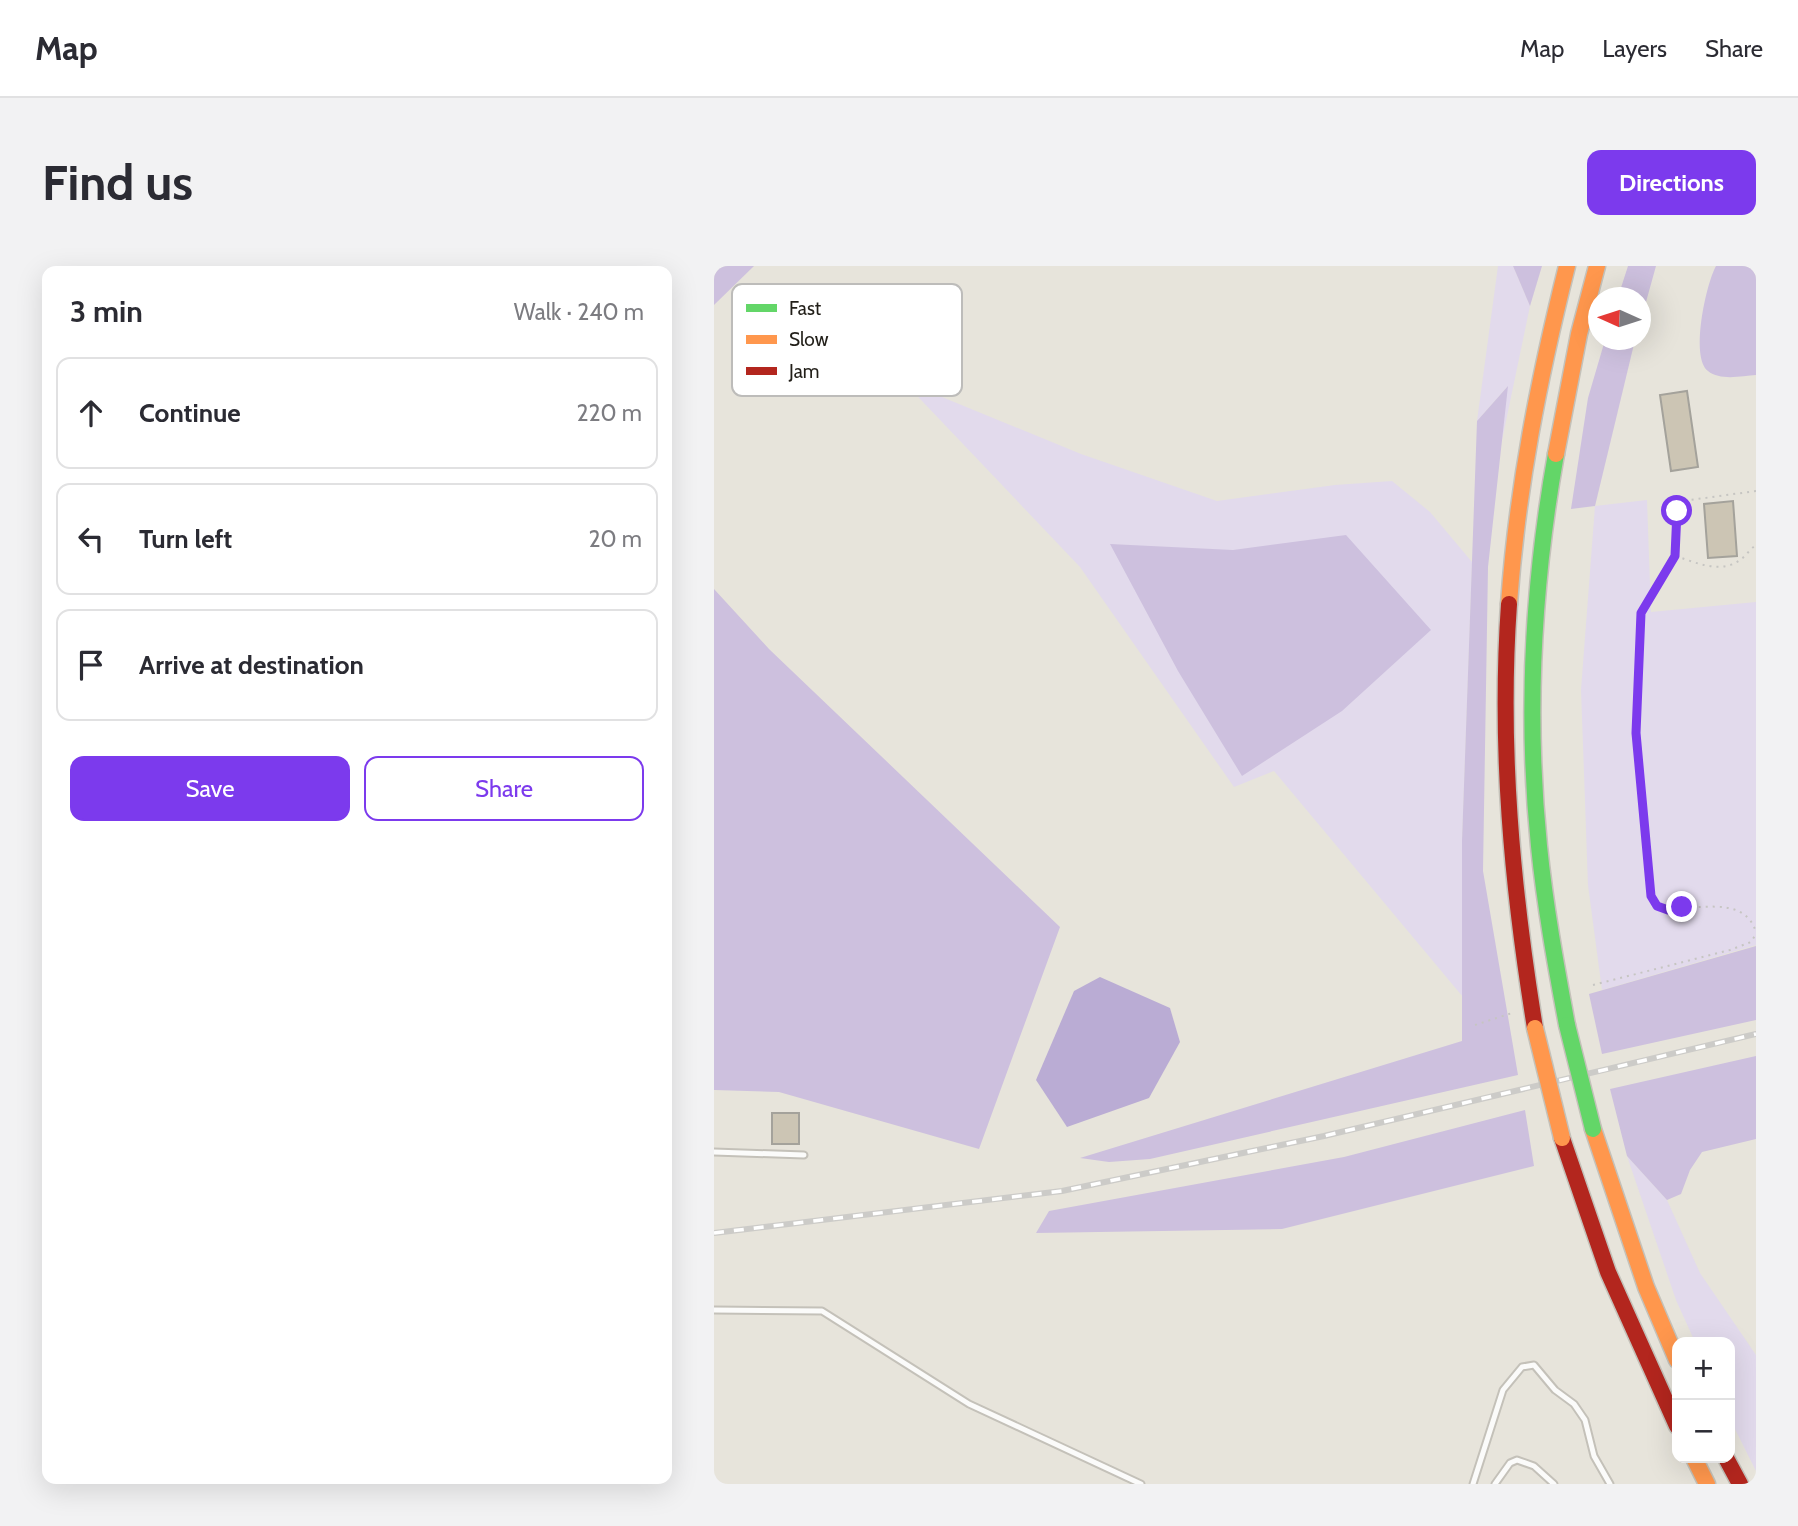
<!DOCTYPE html>
<meta charset="utf-8">
<style>
:root{--surface:#fff;--page:#f2f2f3;--text:#2b2b33;--muted:#7c7c81;--line:#e1e1e2;--accent:#7c3aed}
body{margin:0;font-family:Cabin,sans-serif;background:var(--page);color:var(--text)}
.controls{position:absolute;right:21px;bottom:21px;display:grid;overflow:hidden;border-radius:14px;box-shadow:0 7px 28px #0002}
.controls button{width:63px;height:63px;display:grid;place-items:center;padding:0;border:0;border-bottom:2px solid var(--line);background:var(--surface);color:var(--text);font:35px sans-serif}
.compass{position:absolute;left:874px;top:21px;width:63px;height:63px;border-radius:50%;background:var(--surface);box-shadow:0 7px 28px #0002;rotate:273deg}
.stop{position:absolute;width:21px;height:21px;margin:-16px;border:5px solid #7c3aed;border-radius:50%;background:#fff}
.stop.end{background:#7c3aed;border-color:#fff;box-shadow:0 2px 7px #0008}
.list{margin:0;padding:0;list-style:none}
h2{display:flex;justify-content:space-between;align-items:center;height:91px;margin:0;padding:0 28px;font-size:30px}
h2 small{font-size:23px;font-weight:400;color:var(--muted)}
.list li{display:grid;grid-template-columns:46px 1fr auto;gap:21px;align-items:center;box-sizing:border-box;height:112px;margin:0 14px 14px;padding:0 14px;border:2px solid var(--line);border-radius:14px}
.list b{display:block;font-size:26px;white-space:nowrap}
.list em{font-size:23px;font-style:normal;color:var(--muted)}
.actions{display:flex;gap:14px;padding:21px 28px}
.actions a{flex:1;padding:16px 0;border:2px solid var(--accent);border-radius:14px;text-align:center;font-size:24px;color:var(--accent)}
.actions .main{background:var(--accent);color:#fff}
.icon{flex:none;width:38px;height:38px;fill:none;stroke:currentColor;stroke-width:2;stroke-linecap:round;stroke-linejoin:round}
.map{position:relative;flex:none;width:1042px;height:1218px;overflow:hidden;border-radius:14px}
header{display:flex;align-items:center;gap:42px;box-sizing:border-box;height:98px;padding:0 35px;background:var(--surface);border-bottom:2px solid var(--line)}
header strong{font-size:33px}
nav{display:flex;gap:38px;margin-inline-start:auto;font-size:24px}
.intro{display:flex;align-items:center;justify-content:space-between;box-sizing:border-box;height:168px;padding:0 42px}
h1{margin:0;font-size:49px}
.button{padding:18px 32px;border-radius:14px;background:var(--accent);color:#fff;font-size:24px;font-weight:700}
main{display:flex;gap:42px;padding:0 42px}
aside{flex:1;background:var(--surface);border-radius:14px;box-shadow:0 7px 28px #0002}
.map>svg:first-child{display:block}
.green{fill:#e2daec}
.forest{fill:#cdc0de}
.water{fill:#baacd4}
.building{fill:#ccc5b4;stroke:#a4a29b;stroke-width:2}
.lines{fill:none;stroke-linecap:round;stroke-linejoin:round}
.lane-casing{stroke:#c4c1b9;stroke-width:9}
.fast-casing{stroke:#c4c1b9;stroke-width:19}
.slow-casing{stroke:#c4c1b9;stroke-width:19}
.jam-casing{stroke:#c4c1b9;stroke-width:19}
.path{stroke:#c6c5c2;stroke-width:2;stroke-dasharray:2 5;stroke-linecap:butt}
.lane{stroke:#fbfbfa;stroke-width:5}
.fast{stroke:#63d668;stroke-width:16}
.slow{stroke:#ff974d;stroke-width:16}
.jam{stroke:#b3261e;stroke-width:16}
.rail-casing{stroke:#cccbc8;stroke-width:6}
.rail{stroke:#fff;stroke-width:3.5;stroke-dasharray:10;stroke-linecap:butt}
.fast-bridge-casing{stroke:#c4c1b9;stroke-width:19;stroke-linecap:butt}
.slow-bridge-casing{stroke:#c4c1b9;stroke-width:19;stroke-linecap:butt}
.fast-bridge{stroke:#63d668;stroke-width:16}
.slow-bridge{stroke:#ff974d;stroke-width:16}
.route{stroke:#7c3aed;stroke-width:9}
.key{fill:#fff;stroke:#bdbcba;stroke-width:2}
.key-label{font-size:19px;fill:#221f19}
</style>
<header>
<strong>Map</strong>
<nav><a>Map</a><a>Layers</a><a>Share</a></nav>
</header>
<div class="intro"><h1>Find us</h1><a class="button">Directions</a></div>
<main>
<aside>
<h2>3 min<small>Walk · 240 m</small></h2>
<ul class="list">
<li><svg class="icon" aria-label="ahead" viewBox="0 0 24 24"><path d="M12 20V5M6 11l6-6 6 6"/></svg><div><b>Continue</b></div><em>220 m</em></li>
<li><svg class="icon" aria-label="left" viewBox="0 0 24 24"><path d="M17 20v-9H6M10 6l-5 5 5 5"/></svg><div><b>Turn left</b></div><em>20 m</em></li>
<li><svg class="icon" aria-label="arrive" viewBox="0 0 24 24"><path d="M6 21V4h12l-3 4 3 4H6"/></svg><div><b>Arrive at destination</b></div></li>
</ul>
<div class="actions"><a class="main">Save</a><a>Share</a></div>
</aside>
<div class="map">
<svg width="1042" height="1218" viewBox="0 0 1042 1218">
<rect width="100%" height="100%" fill="#e7e4db"/>
<g class="green">
<path d="M784,0H799L816,40L787,179L793,121L763,155Z"/>
<path d="M189,115L367,188L503,235L621,219L678,215L716,246L758,296L748,575L749,731L560,505L520,521L366,301Z"/>
<path d="M933,234L937,346L1042,336V679L888,724L874,619L867,424L881,240Z"/>
<path d="M913,890L953,934L986,1007L1042,1089V1205L1016,1153V1076H981L962,1034Z"/>
</g>
<g class="forest">
<path d="M0,0H40L0,39Z"/>
<path d="M799,0H828L816,40Z"/>
<path d="M914,0H942L927,54L926,32L904,31Z"/>
<path d="M1002,0H1042V109C1028,110 1006,115 994,105C976,91 992,18 1002,0Z"/>
<path d="M891,74H921L881,240L857,243L874,132Z"/>
<path d="M794,120L774,301L769,605L804,809L436,893L395,896L366,892L748,775V575L763,155Z"/>
<path d="M632,269L717,364L628,445L528,510L464,405L396,278L519,284Z"/>
<path d="M0,323L55,383L346,661L265,883L65,826L0,824Z"/>
<path d="M1042,680V754L888,788L875,728Z"/>
<path d="M1042,790V873L988,886L976,904L967,928L953,934L913,890L896,823Z"/>
<path d="M811,844L820,900L568,963L322,967L335,945L630,891Z"/>
</g>
<path class="water" d="M386,711L456,742L466,776L435,832L353,861L322,814L360,725Z"/>
<g class="building">
<path d="M973,125L984,201L957,205L946,129Z"/>
<path d="M1019,235L1023,290L994,292L990,238Z"/>
<rect x="58" y="847" width="27" height="31"/>
</g>
<g class="lines">
<defs>
<g id="lane">
<path d="M0,886L90,889"/>
<path d="M0,1044L108,1045L255,1138L427,1218"/>
<path d="M759,1218L789,1124L808,1101L820,1099L841,1124L860,1138L871,1154L880,1190L896,1218"/>
<path d="M781,1218L796,1197L803,1194L820,1200L840,1218"/>
</g>
<path id="fast" d="M842,188C819,316 812,451 825,580C831,640 842,700 853,759"/>
<g id="slow">
<path d="M842,188L865,68L883,0"/>
<path d="M795,338C803,223 825,112 853,0"/>
<path d="M879,863L932,1021L963,1094"/>
<path d="M980,1192L993,1218"/>
</g>
<g id="jam">
<path d="M795,338C785,481 798,621 821,762"/>
<path d="M848,872L894,1006L963,1160"/>
<path d="M1012,1192L1026,1218"/>
</g>
</defs>
<use href="#lane" class="lane-casing"/>
<use href="#fast" class="fast-casing"/>
<use href="#slow" class="slow-casing"/>
<use href="#jam" class="jam-casing"/>
<g class="path">
<path d="M1042,225L976,234L963,245L961,290L927,347L922,467L938,630L943,640C973,649 1029,624 1042,666"/>
<path d="M962,290C982,297 1007,308 1026,294C1032,290 1036,283 1042,279"/>
<path d="M879,719L1016,684L1037,676L1042,668"/>
<path d="M761,759L798,747"/>
</g>
<use href="#lane" class="lane"/>
<use href="#fast" class="fast"/>
<use href="#slow" class="slow"/>
<use href="#jam" class="jam"/>
<defs>
<path id="rail" d="M0,967L348,925L610,870L1042,768"/>
</defs>
<use href="#rail" class="rail-casing"/>
<use href="#rail" class="rail"/>
<defs>
<path id="fast-bridge" d="M853,759L879,863"/>
<path id="slow-bridge" d="M821,762L848,872"/>
</defs>
<use href="#fast-bridge" class="fast-bridge-casing"/>
<use href="#slow-bridge" class="slow-bridge-casing"/>
<use href="#fast-bridge" class="fast-bridge"/>
<use href="#slow-bridge" class="slow-bridge"/>
</g>
<g class="lines">
<path class="route" d="M963,245L961,290L927,347L922,467L937,630L943,640L954,644L968,641"/>
</g>
<rect x="18" y="18" width="230" height="112" rx="10" class="key"/>
<rect x="32" y="38" width="31" height="8" fill="#63d668"/>
<rect x="32" y="69" width="31" height="9" fill="#ff974d"/>
<rect x="32" y="101" width="31" height="8" fill="#b3261e"/>
<g class="key-label">
<text x="75" y="49">Fast</text>
<text x="75" y="80">Slow</text>
<text x="75" y="112">Jam</text>
</g>
</svg>
<div class="controls">
<button>+</button>
<button>−</button>
</div>
<svg class="compass" viewBox="-18 -18 36 36"><path d="M0-13l5 13h-10z" fill="#e53935"/><path d="M0 13l5-13h-10z" fill="#7c7c81"/></svg>
<div class="stop" style="left:963px;top:245px"></div>
<div class="stop end" style="left:968px;top:641px"></div>
</div>
</main>
